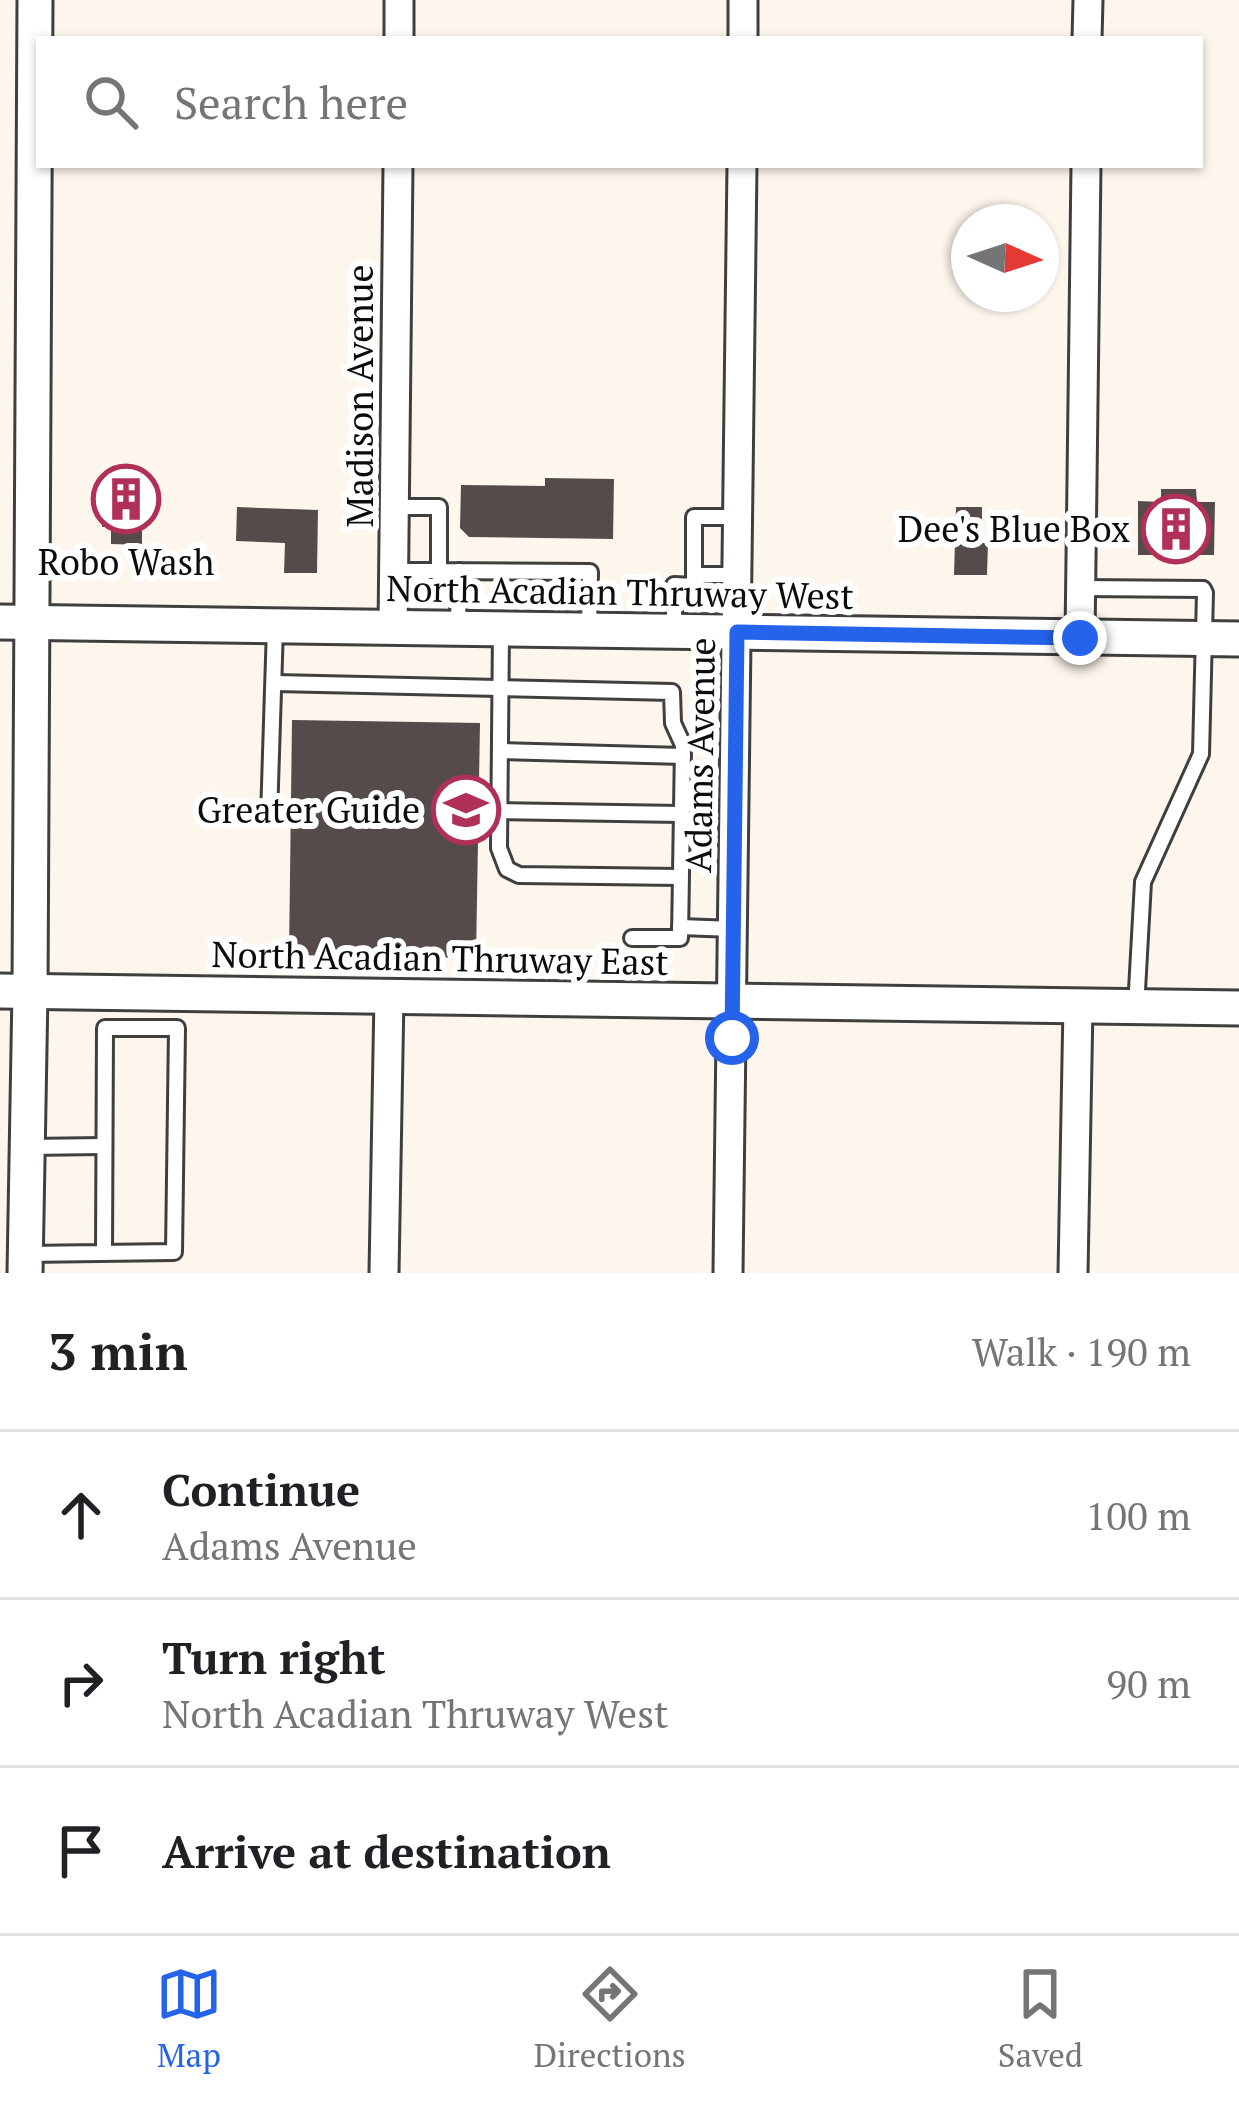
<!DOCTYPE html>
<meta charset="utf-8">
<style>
:root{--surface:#fff;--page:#f2f2f2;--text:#202124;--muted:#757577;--line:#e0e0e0;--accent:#2563eb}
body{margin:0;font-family:"PT Serif",serif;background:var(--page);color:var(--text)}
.compass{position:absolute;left:951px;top:204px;width:108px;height:108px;border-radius:50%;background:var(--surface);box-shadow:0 3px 9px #0004;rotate:93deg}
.stop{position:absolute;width:36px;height:36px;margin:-27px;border:9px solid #2563eb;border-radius:50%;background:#fff}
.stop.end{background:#2563eb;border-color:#fff;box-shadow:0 3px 12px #0008}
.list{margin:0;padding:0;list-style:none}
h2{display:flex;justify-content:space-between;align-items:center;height:156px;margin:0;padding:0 48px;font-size:51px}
h2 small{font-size:39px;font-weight:400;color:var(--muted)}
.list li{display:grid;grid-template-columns:78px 1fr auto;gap:36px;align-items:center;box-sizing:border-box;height:168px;padding:0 48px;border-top:3px solid var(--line)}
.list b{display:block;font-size:45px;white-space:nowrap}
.list p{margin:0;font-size:39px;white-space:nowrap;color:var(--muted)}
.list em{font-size:39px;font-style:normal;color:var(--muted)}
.icon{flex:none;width:66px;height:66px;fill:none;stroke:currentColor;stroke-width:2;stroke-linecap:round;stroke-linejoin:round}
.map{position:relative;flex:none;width:1239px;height:1273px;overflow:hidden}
.search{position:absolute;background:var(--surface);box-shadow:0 3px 9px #0004;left:36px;right:36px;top:36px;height:132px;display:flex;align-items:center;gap:30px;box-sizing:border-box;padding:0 42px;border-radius:0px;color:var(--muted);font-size:45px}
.sheet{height:660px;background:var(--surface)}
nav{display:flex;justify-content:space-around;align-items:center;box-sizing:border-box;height:168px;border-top:3px solid var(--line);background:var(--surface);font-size:33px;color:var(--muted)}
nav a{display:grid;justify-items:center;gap:6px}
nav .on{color:var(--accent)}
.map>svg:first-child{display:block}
.building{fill:#544b4a}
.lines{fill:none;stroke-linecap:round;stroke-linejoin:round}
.service-casing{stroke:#3f3f3f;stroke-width:20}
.minor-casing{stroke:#3f3f3f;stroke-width:33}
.tertiary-casing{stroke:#3f3f3f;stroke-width:39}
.service{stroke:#fff;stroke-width:14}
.minor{stroke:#fff;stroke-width:27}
.tertiary{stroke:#fff;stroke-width:33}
.route{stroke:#2563eb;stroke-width:15}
.labels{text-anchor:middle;stroke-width:12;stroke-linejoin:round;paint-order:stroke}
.street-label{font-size:36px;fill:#0c0c0c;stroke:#fff}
.poi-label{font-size:36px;fill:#0c0c0c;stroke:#fff;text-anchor:end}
</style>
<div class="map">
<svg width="1239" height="1273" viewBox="0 0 1239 1273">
<rect width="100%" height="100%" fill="#fdf6ed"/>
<g class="building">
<path d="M104,471L150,473L149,525H142V545L111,544V527H102Z"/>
<path d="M545,478L614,479L613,539L469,537L460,528L461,485L545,486Z"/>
<path d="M1161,489H1196L1197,502H1215L1214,555H1138V501L1161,502Z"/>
<path d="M237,507L318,510L317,573H284L285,543L236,541Z"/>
<path d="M956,507H982V543H988L987,575H954Z"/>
<path d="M292,720L480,723L476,958L289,955Z"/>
</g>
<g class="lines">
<defs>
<g id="service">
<path d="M395,507H439V571L590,572L589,630"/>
<path d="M395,571H439"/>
<path d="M694,575H737"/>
<path d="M1081,588L1203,589L1205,593L1201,754L1143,882L1136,1008"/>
<path d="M458,626L459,571"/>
<path d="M501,630L499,848L507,869L519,875L680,877"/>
<path d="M674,632V585L694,586V517H739"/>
<path d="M275,683L672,692L673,723L683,745L680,938H632"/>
<path d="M500,751L683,756"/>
<path d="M499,811L681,814"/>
<path d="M269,817L275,627"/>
<path d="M680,927L734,929"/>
<path d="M27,1147L104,1146"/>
<path d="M25,1254L174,1252L177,1028H105L104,1253"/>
</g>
<g id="minor">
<path d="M399,39V0"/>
<path d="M743,39V0"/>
<path d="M1087,39L1088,0"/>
<path d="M393,628L398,165"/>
<path d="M1080,638L1086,165"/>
<path d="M384,1273L389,996"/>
<path d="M728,1273L742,165"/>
<path d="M1073,1273L1078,1006"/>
</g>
<g id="tertiary">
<path d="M0,622L1239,639"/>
<path d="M0,991L1239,1008"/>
<path d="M25,1273L30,991L35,0"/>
</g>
</defs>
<use href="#service" class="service-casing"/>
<use href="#minor" class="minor-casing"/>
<use href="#tertiary" class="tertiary-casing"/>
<use href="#service" class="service"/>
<use href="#minor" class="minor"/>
<use href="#tertiary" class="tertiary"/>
</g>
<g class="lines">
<path class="route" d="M732,1038L737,632L1080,638"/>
</g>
<defs>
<symbol id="building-ring" viewBox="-11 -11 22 22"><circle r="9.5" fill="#fff" stroke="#b03058" stroke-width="1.5"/><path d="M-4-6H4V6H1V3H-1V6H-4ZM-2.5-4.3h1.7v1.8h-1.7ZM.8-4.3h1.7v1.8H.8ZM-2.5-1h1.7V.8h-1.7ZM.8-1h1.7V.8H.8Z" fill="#b03058"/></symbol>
<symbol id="school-ring" viewBox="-11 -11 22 22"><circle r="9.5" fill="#fff" stroke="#b03058" stroke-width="1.5"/><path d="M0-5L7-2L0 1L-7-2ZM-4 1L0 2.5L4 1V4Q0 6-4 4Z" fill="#b03058"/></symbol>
</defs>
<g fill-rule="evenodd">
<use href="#building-ring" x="88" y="461" width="76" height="76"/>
<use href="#building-ring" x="1138" y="491" width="76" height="76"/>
<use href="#school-ring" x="428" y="772" width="76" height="76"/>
</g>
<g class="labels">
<g class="street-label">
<text transform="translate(360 396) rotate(-90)" y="13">Madison Avenue</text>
<text transform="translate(620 592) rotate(1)" y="13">North Acadian Thruway West</text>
<text transform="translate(700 755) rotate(-89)" y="13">Adams Avenue</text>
<text transform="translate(440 958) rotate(1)" y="13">North Acadian Thruway East</text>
</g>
<g class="poi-label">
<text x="1130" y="542">Dee's Blue Box</text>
<text x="126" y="575" text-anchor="middle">Robo Wash</text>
<text x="420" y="823">Greater Guide</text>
</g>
</g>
</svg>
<svg class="compass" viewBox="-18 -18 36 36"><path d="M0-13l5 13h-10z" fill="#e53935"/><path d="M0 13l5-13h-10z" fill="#757577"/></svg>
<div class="stop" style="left:732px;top:1038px"></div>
<div class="stop end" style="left:1080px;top:638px"></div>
<div class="search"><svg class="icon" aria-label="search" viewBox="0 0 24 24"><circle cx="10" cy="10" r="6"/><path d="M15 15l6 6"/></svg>Search here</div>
</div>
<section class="sheet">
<h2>3 min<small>Walk · 190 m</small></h2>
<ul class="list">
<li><svg class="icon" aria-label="ahead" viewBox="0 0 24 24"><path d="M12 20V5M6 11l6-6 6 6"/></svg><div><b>Continue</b><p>Adams Avenue</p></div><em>100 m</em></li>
<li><svg class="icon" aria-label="right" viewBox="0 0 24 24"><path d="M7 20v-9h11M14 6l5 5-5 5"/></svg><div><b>Turn right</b><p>North Acadian Thruway West</p></div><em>90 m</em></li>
<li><svg class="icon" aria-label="arrive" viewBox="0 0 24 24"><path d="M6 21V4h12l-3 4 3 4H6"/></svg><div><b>Arrive at destination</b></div></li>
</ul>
</section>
<nav>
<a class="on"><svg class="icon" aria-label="map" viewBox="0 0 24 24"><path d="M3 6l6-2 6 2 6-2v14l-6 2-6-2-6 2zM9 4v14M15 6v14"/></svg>Map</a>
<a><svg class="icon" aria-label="directions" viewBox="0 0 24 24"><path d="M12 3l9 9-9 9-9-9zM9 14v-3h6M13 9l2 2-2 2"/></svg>Directions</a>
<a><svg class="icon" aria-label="saved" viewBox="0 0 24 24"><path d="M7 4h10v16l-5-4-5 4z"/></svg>Saved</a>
</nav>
